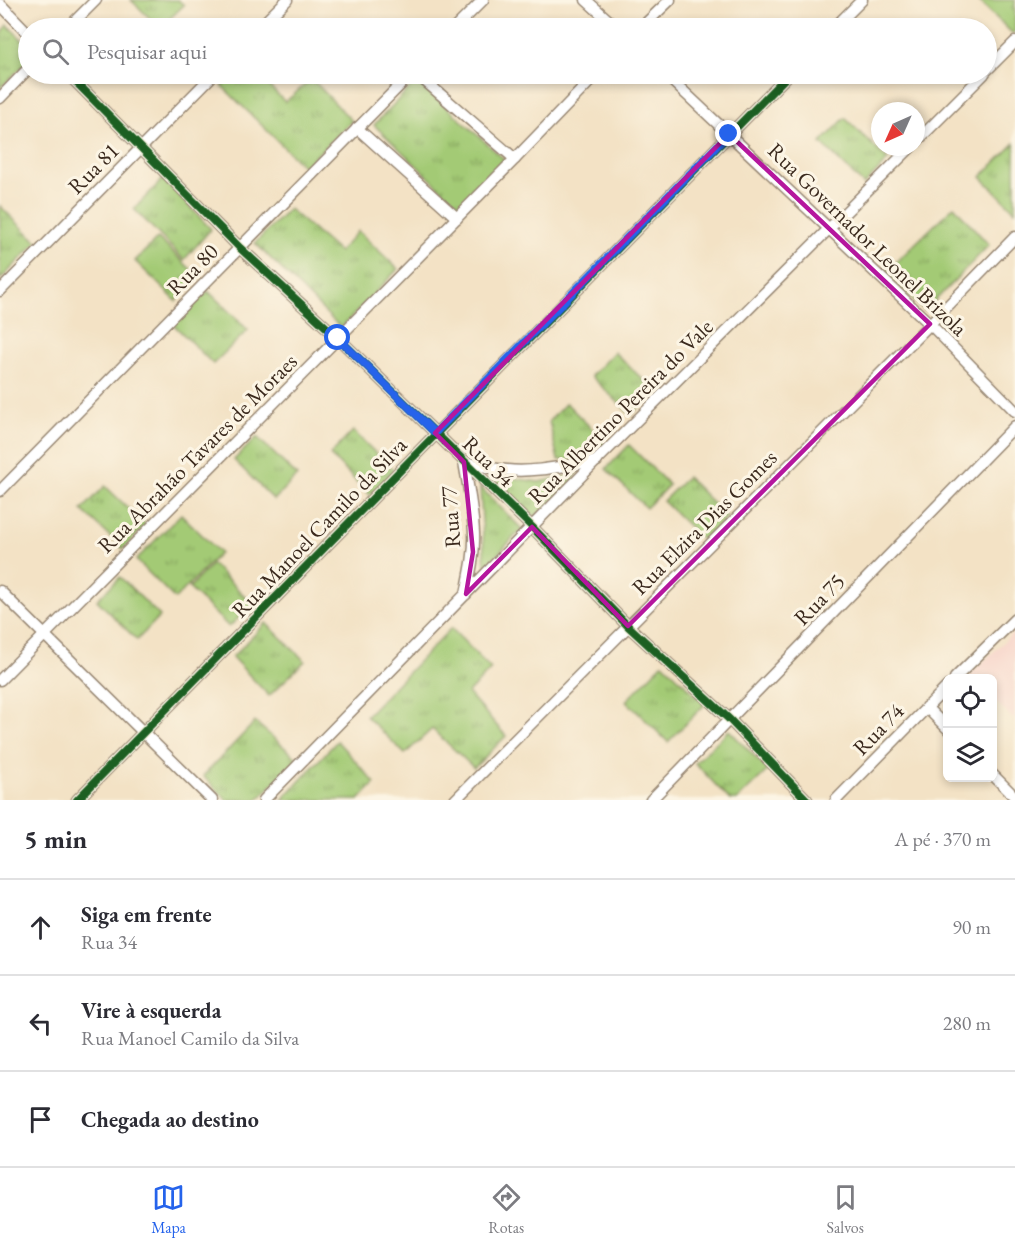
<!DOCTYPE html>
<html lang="pt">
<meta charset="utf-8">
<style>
:root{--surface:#fff;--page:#f7f7f7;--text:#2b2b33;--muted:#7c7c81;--line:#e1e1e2;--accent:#2563eb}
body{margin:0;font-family:"EB Garamond",serif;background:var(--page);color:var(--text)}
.controls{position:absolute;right:18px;bottom:18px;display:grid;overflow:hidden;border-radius:9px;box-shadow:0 3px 9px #0003}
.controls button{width:54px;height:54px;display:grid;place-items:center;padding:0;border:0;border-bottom:2px solid var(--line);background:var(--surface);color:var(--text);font:30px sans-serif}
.compass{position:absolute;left:871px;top:102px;width:54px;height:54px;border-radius:50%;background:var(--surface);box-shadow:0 3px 9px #0003;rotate:225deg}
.stop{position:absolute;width:18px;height:18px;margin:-14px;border:4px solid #2563eb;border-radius:50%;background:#fff}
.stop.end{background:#2563eb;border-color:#fff;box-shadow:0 2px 6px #0008}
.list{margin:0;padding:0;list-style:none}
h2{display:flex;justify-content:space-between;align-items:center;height:78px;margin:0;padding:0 24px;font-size:26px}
h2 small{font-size:20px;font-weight:400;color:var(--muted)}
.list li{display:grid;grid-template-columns:39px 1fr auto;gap:18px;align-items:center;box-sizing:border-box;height:96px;padding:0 24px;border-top:2px solid var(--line)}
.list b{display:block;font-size:22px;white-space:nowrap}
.list p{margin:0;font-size:20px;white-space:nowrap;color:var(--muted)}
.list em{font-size:20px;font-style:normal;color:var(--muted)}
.icon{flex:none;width:33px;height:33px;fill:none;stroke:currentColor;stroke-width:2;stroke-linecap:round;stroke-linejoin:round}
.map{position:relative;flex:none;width:1015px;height:800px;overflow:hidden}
.search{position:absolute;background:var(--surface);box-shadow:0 3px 9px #0003;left:18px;right:18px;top:18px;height:66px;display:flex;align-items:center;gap:15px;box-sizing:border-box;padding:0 21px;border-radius:33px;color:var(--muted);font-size:22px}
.sheet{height:366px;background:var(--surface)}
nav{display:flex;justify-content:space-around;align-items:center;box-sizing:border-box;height:84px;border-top:2px solid var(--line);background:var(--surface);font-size:16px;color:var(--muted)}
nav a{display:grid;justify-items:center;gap:3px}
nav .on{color:var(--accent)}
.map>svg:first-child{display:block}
.built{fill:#f7d1c7}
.grass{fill:url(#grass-tufts);stroke:#6f7a4a;stroke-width:1.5}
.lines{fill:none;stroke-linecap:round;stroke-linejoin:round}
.minor-casing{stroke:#978672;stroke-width:13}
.minor{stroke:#fff;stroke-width:10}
.cycleway-casing{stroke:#fcf5e5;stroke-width:11}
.cycleway{stroke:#1b5e20;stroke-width:8}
.route{stroke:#2563eb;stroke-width:8}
.marked{fill:none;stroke:#b5179e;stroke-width:4.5;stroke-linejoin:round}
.labels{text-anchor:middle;stroke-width:6;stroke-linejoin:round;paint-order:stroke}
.street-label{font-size:22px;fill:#3b2a1e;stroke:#fcf5e5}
</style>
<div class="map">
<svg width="1015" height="800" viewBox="0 0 1015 800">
<defs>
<pattern id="grass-tufts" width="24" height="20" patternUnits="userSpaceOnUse" patternTransform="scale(1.5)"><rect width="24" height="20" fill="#a3ca75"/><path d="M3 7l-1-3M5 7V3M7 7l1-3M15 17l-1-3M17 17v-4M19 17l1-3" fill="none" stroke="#86a45f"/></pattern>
</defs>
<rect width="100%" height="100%" fill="#fcf5e5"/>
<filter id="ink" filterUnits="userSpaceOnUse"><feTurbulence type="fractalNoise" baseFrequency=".0167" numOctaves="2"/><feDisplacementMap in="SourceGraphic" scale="12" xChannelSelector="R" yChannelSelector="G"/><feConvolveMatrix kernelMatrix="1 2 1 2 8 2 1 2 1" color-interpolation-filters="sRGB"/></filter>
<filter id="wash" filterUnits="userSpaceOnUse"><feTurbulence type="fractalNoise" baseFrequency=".008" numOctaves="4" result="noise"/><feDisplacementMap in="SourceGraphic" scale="24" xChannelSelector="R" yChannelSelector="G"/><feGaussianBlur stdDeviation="1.35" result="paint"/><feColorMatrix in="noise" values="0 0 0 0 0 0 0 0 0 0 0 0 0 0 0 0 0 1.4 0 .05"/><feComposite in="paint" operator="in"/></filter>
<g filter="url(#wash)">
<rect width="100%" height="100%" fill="#f3e2c5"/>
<path class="built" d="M1013,633L1015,634V720L993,699L992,678H971L968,676Z"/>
<g class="grass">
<path d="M131,0H178L184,5L160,28Z"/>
<path d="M978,0H1015V32L1013,34Z"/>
<path d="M7,25L28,45V61L0,88V38Z"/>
<path d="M234,74H257L285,102L312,79L352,121L304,167L222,86Z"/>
<path d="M417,80L505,160L459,206L374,125Z"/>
<path d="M845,118L888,160L864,185L821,143Z"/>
<path d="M1015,143V211L981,177Z"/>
<path d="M163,179L211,229L184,260L134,209Z"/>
<path d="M0,206L37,242L0,280Z"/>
<path d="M954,206L989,245L925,311L886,272Z"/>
<path d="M289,209L339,252L358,231L398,269L341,328L255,243Z"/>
<path d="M158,238L199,277L176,301L135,261Z"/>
<path d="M208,291L248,330L213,364L173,324Z"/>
<path d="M614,352L655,391L631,415L591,376Z"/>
<path d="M566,403L606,443L586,459L558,460L549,421Z"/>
<path d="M353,431L394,471L370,495L330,455Z"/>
<path d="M257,437L297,476L274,500L234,460Z"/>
<path d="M629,445L669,485L646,508L606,469Z"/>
<path d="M488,474L539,482L578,474L535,517Z"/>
<path d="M687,477L727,517L704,541L663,501Z"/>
<path d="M105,486L146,525L123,549L82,510Z"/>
<path d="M480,487L522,529L485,567Z"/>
<path d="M181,514L220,553L175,599L136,560Z"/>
<path d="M212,564L253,604L229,627L189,588Z"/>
<path d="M120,577L160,616L137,640L97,600Z"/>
<path d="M266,623L305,661L269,696L232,657Z"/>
<path d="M451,628L491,669L468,693L506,736L474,768L432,729L405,754L366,716Z"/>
<path d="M663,663L705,704L668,742L626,701Z"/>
<path d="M255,722L298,759L257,800H227L203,776Z"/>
<path d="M729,730L768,770L737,800H730L695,763Z"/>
<path d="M337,741L375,783L359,800H282Z"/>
</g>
</g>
<g filter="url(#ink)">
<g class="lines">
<defs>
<g id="minor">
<path d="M586,0L617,28"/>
<path d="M0,4L28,33"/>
<path d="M68,28L96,0"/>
<path d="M259,28L287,0"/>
<path d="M455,28L483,0"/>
<path d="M641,28L670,0"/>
<path d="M834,28L862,0"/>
<path d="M986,71L1015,42"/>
<path d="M68,74L240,248L338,338L532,527L628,626L730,720L807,800"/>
<path d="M417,74L515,159"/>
<path d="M665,74L930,324L1015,411"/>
<path d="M0,98L28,69"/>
<path d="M357,128L457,218"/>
<path d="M916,142L984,74"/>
<path d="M0,291L214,74"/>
<path d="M464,462C478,465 493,469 507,470C536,473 567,465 597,461"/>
<path d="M464,462C468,486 473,509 474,533C475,553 470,574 466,594"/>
<path d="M0,491L411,74"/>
<path d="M0,591L212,800"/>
<path d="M955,678L1015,619"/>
<path d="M0,680L515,159L597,74"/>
<path d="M926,707L948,729"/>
<path d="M992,774L1015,797"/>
<path d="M77,800L789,74"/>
<path d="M264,800L597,460L911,147"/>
<path d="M455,800L930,324L1015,237"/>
<path d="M651,800L1015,426"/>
<path d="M836,800L948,686"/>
</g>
</defs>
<use href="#minor" class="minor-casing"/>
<use href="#minor" class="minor"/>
<defs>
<g id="cycleway">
<path d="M68,74L240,248L338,338L532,527L628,626L730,720L807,800"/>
<path d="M77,800L789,74"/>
</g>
</defs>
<use href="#cycleway" class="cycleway-casing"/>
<use href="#cycleway" class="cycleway"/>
</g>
</g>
<g class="lines" filter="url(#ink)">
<path class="route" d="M338,338L435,433L729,134"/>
</g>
<path class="marked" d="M729,134L930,324L628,626L532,527L466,594L473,552L464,462L435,433Z"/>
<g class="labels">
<g class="street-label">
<text transform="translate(93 168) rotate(-45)" y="8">Rua 81</text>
<text transform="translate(868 239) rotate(44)" y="8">Rua Governador Leonel Brizola</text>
<text transform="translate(192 269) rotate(-45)" y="8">Rua 80</text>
<text transform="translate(620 411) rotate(-45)" y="8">Rua Albertino Pereira do Vale</text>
<text transform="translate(197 453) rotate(-45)" y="8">Rua Abrahão Tavares de Moraes</text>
<text transform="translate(489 461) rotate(44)" y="8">Rua 34</text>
<text transform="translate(450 517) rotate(-94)" y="8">Rua 77</text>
<text transform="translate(704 522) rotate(-45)" y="8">Rua Elzira Dias Gomes</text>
<text transform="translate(319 527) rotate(-46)" y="8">Rua Manoel Camilo da Silva</text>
<text transform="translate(819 599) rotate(-46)" y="8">Rua 75</text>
<text transform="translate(878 729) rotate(-46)" y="8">Rua 74</text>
</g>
</g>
</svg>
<div class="controls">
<button><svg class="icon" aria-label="locate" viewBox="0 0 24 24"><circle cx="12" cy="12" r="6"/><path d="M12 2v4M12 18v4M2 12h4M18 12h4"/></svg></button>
<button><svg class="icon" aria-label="layers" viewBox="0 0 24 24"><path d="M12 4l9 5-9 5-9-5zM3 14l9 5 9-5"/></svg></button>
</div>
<svg class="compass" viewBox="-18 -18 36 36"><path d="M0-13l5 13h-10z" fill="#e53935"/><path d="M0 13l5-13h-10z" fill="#7c7c81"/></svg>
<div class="stop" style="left:338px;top:338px"></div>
<div class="stop end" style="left:729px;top:134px"></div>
<div class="search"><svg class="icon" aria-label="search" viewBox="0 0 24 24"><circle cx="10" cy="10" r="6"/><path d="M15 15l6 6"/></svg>Pesquisar aqui</div>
</div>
<section class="sheet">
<h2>5 min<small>A pé · 370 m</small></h2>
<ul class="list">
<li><svg class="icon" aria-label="ahead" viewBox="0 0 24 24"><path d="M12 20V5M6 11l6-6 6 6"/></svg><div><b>Siga em frente</b><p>Rua 34</p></div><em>90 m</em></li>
<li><svg class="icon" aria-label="left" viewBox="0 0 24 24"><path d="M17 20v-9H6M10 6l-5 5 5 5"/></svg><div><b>Vire à esquerda</b><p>Rua Manoel Camilo da Silva</p></div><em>280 m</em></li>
<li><svg class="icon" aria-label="arrive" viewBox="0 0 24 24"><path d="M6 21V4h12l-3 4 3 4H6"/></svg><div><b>Chegada ao destino</b></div></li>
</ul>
</section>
<nav>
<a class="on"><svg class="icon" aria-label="map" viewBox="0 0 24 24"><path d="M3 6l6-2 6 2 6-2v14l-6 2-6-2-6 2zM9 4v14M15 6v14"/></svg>Mapa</a>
<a><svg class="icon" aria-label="directions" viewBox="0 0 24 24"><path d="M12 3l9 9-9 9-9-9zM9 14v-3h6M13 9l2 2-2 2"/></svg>Rotas</a>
<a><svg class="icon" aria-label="saved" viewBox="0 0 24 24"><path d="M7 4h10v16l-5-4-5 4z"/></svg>Salvos</a>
</nav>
